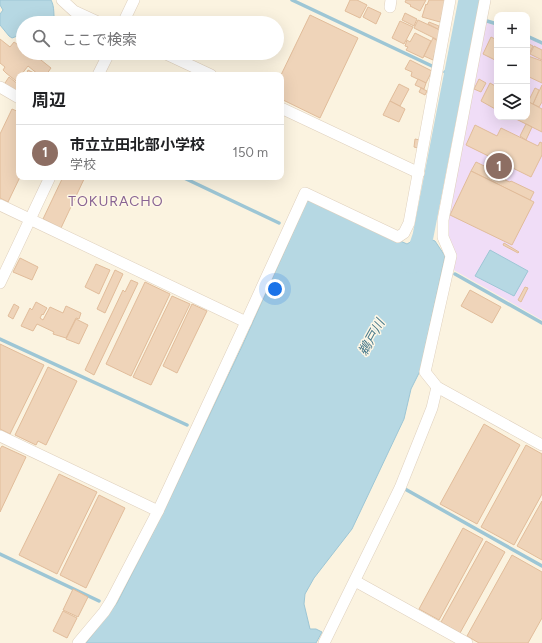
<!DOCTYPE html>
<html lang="ja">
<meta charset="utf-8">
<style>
:root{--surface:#fff;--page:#f2f2f2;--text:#202124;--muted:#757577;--line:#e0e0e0;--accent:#774935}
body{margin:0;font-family:Figtree,"Noto Sans JP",sans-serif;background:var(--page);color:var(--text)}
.controls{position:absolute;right:12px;top:12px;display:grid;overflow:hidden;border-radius:8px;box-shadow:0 4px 16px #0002}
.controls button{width:36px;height:36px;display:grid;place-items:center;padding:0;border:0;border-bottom:1px solid var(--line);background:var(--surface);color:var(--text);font:20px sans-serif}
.you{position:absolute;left:275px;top:289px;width:14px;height:14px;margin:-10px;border:3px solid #fff;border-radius:50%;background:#1a73e8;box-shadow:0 0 0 6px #1a73e833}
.badge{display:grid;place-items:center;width:26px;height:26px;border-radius:50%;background:var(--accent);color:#fff;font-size:13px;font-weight:700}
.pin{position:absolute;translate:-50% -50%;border:2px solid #fff;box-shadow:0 1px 4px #0006}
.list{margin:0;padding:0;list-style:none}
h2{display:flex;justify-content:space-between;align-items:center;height:52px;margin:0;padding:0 16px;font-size:17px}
h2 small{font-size:13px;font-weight:400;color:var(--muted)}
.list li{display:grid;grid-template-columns:26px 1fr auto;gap:12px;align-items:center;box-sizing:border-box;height:56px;padding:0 16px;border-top:1px solid var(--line)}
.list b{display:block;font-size:15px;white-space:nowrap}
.list p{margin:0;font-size:13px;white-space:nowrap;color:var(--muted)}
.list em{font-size:13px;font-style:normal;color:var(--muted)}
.icon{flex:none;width:22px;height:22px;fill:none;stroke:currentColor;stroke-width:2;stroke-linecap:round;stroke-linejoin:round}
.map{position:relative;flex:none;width:542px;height:643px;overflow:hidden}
.search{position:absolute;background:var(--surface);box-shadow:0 4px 16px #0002;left:16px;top:16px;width:268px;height:44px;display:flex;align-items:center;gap:10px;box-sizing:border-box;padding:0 14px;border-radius:22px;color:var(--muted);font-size:15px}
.panel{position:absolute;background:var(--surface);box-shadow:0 4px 16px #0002;left:16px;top:72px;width:268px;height:108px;border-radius:8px}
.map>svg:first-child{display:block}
.education{fill:#f0ddf7}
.water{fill:#b6d8e3;stroke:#9dc6d5}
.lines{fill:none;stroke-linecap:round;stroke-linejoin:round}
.stream{stroke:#9dc6d5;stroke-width:3.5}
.river{stroke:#b6d8e3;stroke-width:21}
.building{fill:#efd4b9;stroke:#e1bc9a}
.minor-casing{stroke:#dfd0bd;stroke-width:12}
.minor{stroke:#fff;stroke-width:11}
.labels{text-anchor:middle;stroke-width:3;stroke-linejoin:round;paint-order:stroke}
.water-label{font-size:13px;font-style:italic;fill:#46788a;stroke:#fef7e6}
.quarter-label{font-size:14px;letter-spacing:1px;fill:#896494;stroke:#fef7e6}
</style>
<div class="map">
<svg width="542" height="643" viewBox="0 0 542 643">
<rect width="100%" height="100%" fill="#fbf3e0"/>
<path class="education" d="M485,22L497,26V117H527V37L542,45V320L452,269L448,235L447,215Z"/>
<g class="water">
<path d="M0,0H51C55,7 53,15 55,23H23V34L12,38L9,36L0,25V14L3,10L0,5Z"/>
<path d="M307,201H311L407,244L412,241L415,233L435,241L445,256L420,371L411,389L404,419L352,529L314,578L305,594L304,604L310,629H316L322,632L316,643H86L117,603L165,509L243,344Z"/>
<path d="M490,250L528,271L514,296L475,276Z"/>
</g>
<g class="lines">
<g class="stream">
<path d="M292,0L434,67"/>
<path d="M487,21L497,24"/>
<path d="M527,36L542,43"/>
<path d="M445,72L454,76"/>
<path d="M182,177L279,223"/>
<path d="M455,274L542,323"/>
<path d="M0,339L187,425"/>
<path d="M405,489L542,566"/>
<path d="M0,554L99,601"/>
</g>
<path class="river" d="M412,263L417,254L423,236L469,0"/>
</g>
<g class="building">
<path d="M350,0H357L367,5L360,18L345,11Z"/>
<path d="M406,0H426L420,11L410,6L411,5L405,2Z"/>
<path d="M429,0H446L440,22L422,17L426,4L427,5Z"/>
<path d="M368,7L381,13L376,24L363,17Z"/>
<path d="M405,13L417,19L414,26L402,20Z"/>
<path d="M310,15L358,38L320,118L281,99V75Z"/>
<path d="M418,20L442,31L438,40L414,28Z"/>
<path d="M400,21L413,27L404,44L392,38Z"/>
<path d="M429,22L439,26L438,29L428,24Z"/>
<path d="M415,33L431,41L423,58L406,50L408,47L405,46L407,40L410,42Z"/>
<path d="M491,37L497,40V61L483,54Z"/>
<path d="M433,38L438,41L433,60L424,56Z"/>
<path d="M0,39L10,47L14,42L23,48V53H31L30,54L34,58L36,56L51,68L46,75H39L28,66L21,75H19V78L16,81L6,73L3,70L5,67L0,63Z"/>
<path d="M527,43L533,46L528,56L542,61V83L527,76Z"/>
<path d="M534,46L542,50V60L530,54Z"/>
<path d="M410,60L432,71L426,83L411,76L412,72L405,69Z"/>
<path d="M28,70L38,75H26Z"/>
<path d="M9,77L19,85L14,92L5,83Z"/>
<path d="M418,79L426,83L424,89L415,85Z"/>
<path d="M479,79L486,83L481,92L474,89Z"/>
<path d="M490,83L497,87V110L481,101Z"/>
<path d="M399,84L409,89L400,106L390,101Z"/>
<path d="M542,85V102L539,107L533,104Z"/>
<path d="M421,88L427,91L425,95L419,92Z"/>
<path d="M535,88L539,90L533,104L528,102Z"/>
<path d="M390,101L405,109L399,122L383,115Z"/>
<path d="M527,101L542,109V132L512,117H527Z"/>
<path d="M12,109L19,112L20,177L8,202L0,198V134Z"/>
<path d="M526,124L532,127L526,140L520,136Z"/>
<path d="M475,125L497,136L501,128L538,146L540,142L542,143V155L531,177L466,145Z"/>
<path d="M415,139L420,140L418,148L414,147Z"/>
<path d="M476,162L507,177L505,180L510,182L511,181L534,192L530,200L471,171Z"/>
<path d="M505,164L511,167L507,177L501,174Z"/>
<path d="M471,171L534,202L512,245L450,215Z"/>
<path d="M63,177H85L61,228L43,219Z"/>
<path d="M504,243L519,252L518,253L503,245Z"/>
<path d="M20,258L38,267L32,280L13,272Z"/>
<path d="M96,264L110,270L99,294L85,287Z"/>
<path d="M115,270L123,274L105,313L97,309Z"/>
<path d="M131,280L138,283L94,375L85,370L123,290L125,292Z"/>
<path d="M145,282L170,294L131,376L106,364Z"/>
<path d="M525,287L528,288L521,302L518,300Z"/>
<path d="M470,290L501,307L492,323L461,306Z"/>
<path d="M172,296L190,304L151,385L133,377Z"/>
<path d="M36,302L47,308L43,315L42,314L40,318L43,320L50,307L63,313L66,306L81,313L79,319L76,318L66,338L53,334L54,332L37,324L33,331L21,326L30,308L32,310Z"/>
<path d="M14,304L19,307L13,319L8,316Z"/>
<path d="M192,304L207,311L177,373L163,366Z"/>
<path d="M76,319L88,325L79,344L66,339Z"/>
<path d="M0,344L44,365L10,434L0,429Z"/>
<path d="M48,367L77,381L46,445L38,441L36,445L15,435Z"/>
<path d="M484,424L520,445L477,524L440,504Z"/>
<path d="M526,445L542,454V494L514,545L481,527Z"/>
<path d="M2,446L26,457L0,512V449Z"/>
<path d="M59,474L97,492L57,574L19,555Z"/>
<path d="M99,495L125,508L86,588L60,575Z"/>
<path d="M542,501V560L517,546Z"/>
<path d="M463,528L483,539L439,620L419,609Z"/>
<path d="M486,541L505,552L460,633L441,622Z"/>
<path d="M512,555L542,572V618L528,643H479L467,636Z"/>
<path d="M73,589L88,597L78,617L63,610Z"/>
<path d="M63,611L77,618L67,638L53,631Z"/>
</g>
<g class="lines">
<defs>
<g id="minor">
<path d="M62,0L74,11L100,23"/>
<path d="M485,0L443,220V237L451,256L425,372L437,387L542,445"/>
<path d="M390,7L391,0"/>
<path d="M123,23L134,0"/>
<path d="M164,53L211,75"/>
<path d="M98,75L109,53"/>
<path d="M0,87L19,98"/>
<path d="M281,108L419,173"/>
<path d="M0,205L246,322L158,511L111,601L104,612L78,643"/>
<path d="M0,283L50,177"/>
<path d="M246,322L305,193L398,237L404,233L409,223L450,0"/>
<path d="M0,436L158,511"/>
<path d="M355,581L467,643"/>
<path d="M324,643L400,488L432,408L437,387"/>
</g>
</defs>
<use href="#minor" class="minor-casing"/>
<use href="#minor" class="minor"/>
</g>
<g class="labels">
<g class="water-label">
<text transform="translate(371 337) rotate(-61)" y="5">鵜戸川</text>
</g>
<g class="quarter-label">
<text x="116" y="206">TOKURACHO</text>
</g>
</g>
</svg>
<div class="controls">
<button>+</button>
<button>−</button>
<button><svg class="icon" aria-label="layers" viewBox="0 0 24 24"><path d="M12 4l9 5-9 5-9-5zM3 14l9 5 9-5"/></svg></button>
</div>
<div class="you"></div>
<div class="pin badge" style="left:499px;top:166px;background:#8d6e63">1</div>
<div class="search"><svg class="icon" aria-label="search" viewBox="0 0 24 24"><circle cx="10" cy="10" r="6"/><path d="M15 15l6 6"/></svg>ここで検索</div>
<section class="panel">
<h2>周辺<small></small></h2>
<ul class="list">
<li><span class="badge" style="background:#8d6e63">1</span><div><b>市立立田北部小学校</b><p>学校</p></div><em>150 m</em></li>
</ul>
</section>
</div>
